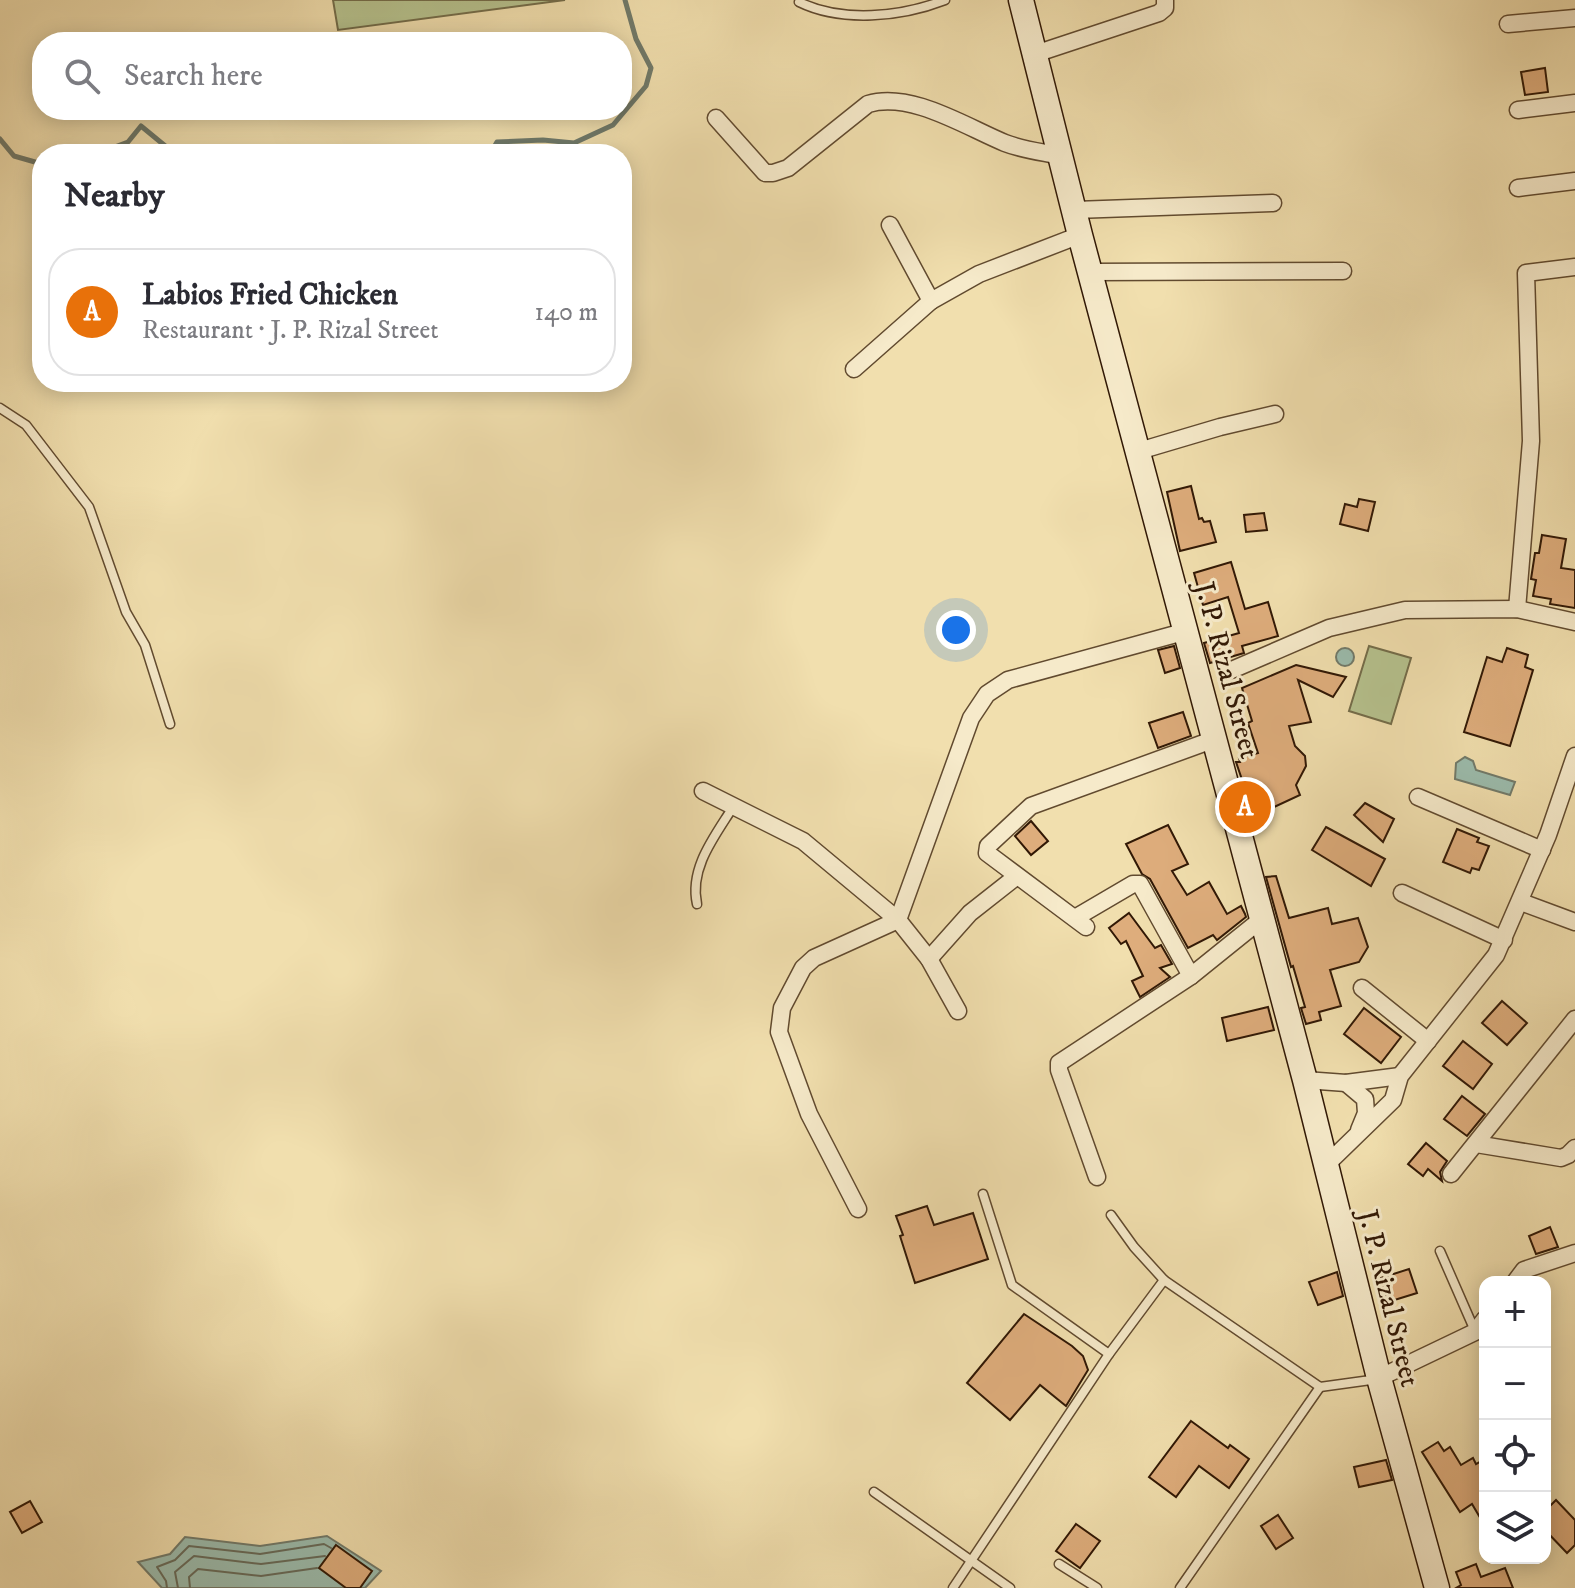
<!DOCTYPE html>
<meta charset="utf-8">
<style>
:root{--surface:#fff;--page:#f7f7f7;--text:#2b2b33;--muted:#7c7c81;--line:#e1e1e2;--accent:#0b8043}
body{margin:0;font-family:"IM FELL DW Pica",serif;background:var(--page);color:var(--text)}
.controls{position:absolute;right:24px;bottom:24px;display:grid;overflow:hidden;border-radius:16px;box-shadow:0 4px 20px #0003}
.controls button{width:72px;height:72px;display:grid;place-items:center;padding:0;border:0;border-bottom:2px solid var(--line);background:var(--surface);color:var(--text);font:40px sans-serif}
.you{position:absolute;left:956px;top:630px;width:28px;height:28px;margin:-20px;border:6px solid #fff;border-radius:50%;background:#1a73e8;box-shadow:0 0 0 12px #1a73e833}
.badge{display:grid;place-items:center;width:52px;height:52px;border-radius:50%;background:var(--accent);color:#fff;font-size:26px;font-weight:700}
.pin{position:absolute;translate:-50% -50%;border:4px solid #fff;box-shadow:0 2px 8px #0006}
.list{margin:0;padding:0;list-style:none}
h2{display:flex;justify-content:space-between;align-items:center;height:104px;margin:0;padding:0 32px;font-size:34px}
h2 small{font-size:26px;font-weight:400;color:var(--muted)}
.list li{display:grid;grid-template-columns:52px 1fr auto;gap:24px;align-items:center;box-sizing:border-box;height:128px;margin:0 16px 16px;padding:0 16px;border:2px solid var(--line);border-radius:32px}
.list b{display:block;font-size:30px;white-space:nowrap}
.list p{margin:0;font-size:26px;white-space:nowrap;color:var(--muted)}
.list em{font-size:26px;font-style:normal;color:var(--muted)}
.icon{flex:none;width:44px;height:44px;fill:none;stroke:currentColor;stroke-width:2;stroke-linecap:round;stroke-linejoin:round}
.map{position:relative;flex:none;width:1575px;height:1588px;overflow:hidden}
.search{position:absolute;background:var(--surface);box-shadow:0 4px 20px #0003;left:32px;top:32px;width:600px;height:88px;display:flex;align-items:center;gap:20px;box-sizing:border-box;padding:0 28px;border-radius:32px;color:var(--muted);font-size:30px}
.panel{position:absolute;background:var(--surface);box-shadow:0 4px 20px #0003;left:32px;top:144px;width:600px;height:248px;border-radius:32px}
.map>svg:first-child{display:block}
.green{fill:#b6c28e;stroke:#746d4a;stroke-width:2}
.water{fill:#9bbcad;stroke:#717a6a;stroke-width:2}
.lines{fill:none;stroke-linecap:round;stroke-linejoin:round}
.shore{stroke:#666a59;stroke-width:2}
.stream{stroke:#717a6a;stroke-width:5}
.building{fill:#dead7c;stroke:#311805;stroke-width:2}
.lane-casing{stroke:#614a2f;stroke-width:11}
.street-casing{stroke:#614a2f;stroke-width:19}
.secondary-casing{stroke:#311805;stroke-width:27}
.lane{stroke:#f6eaca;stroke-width:8}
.street{stroke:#f6eaca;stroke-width:16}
.secondary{stroke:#f6eaca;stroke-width:24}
.labels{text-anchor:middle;stroke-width:6;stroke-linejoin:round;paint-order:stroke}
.street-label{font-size:28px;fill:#311805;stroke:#f6eaca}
</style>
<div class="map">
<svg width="1575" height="1588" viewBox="0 0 1575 1588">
<rect width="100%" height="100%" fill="#f1dfae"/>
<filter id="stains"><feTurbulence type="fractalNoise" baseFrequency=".0025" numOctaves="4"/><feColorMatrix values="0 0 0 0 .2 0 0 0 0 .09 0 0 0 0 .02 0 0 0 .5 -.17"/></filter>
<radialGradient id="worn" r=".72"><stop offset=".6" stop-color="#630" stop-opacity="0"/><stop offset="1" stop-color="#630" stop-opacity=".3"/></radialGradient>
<g class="green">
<path d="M333,0H565L338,30Z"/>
<path d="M1369,646L1411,658L1391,724L1349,711Z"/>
</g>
<g class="water">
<circle cx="1345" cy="657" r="9"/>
<path d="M1465,757L1473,761L1476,770L1515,782L1510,795L1455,779L1456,763Z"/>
<path d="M327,1536L381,1571L365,1588H162L138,1562L170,1554L185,1537L260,1546Z"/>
</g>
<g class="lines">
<g class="shore">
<path d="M167,1588L166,1581L157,1567L175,1560L189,1546L260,1554L324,1544L331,1548"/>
<path d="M178,1588L175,1572L194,1556L261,1564L325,1556"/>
<path d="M190,1588L189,1577L198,1569L261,1576L317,1568"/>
</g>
<g class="stream">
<path d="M0,139L14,156L42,164"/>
<path d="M96,154L128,142L141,126L175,154"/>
<path d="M490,154L497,142L543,140L574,143L613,125L646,86L651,68L636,39L625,0"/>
</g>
</g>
<g class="building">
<path d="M1545,68L1548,92L1525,95L1521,72Z"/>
<path d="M1191,486L1199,519L1202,518L1204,522L1210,521L1216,542L1180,551L1167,492Z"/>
<path d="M1359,499L1375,502L1368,531L1340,524L1345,504L1357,507Z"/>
<path d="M1264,513L1267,530L1246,532L1244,515Z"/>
<path d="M1542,535L1566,539L1561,568L1575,570V608L1550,604L1551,599L1533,596L1536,580L1531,579L1535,553H1539Z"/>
<path d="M1231,562L1245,609L1268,602L1278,636L1242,646L1244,653L1210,663L1204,643L1239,633L1228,597L1203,605L1194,573Z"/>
<path d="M1174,646L1180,668L1165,673L1158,650Z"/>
<path d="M1507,648L1528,655L1525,667L1533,670L1510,746L1464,732L1487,657L1502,662Z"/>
<path d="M1296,665L1346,677L1333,697L1298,680L1311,722L1289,726L1295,746L1305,756L1306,766L1296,785L1300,795L1272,808L1253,812L1236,762H1240L1239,758L1258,753L1248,723L1252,721L1242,688Z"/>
<path d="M1183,712L1191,736L1158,748L1149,723Z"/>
<path d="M1365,803L1394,819L1383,842L1354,815Z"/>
<path d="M1031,821L1048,841L1031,855L1015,836Z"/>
<path d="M1168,825L1188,864L1172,871L1187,895L1209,882L1227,914L1241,906L1245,914L1246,917L1217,940L1213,935L1188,948L1150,879L1142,874L1126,844Z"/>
<path d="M1326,827L1385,859L1371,886L1312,850Z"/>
<path d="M1457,829L1479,838L1477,842L1489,846L1479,870L1472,868L1470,873L1443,862Z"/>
<path d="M1276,876L1289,918L1328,908L1332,924L1358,918L1368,947L1359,962L1330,970L1341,1006L1319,1012L1321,1020L1306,1024L1301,1008L1305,1007L1293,966L1291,967L1266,877Z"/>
<path d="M1129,913L1155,948L1161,945L1172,964L1160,968L1170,977L1140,997L1132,981L1143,976L1126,941L1121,944L1109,928Z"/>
<path d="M1502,1001L1527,1023L1507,1045L1482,1023Z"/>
<path d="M1268,1007L1274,1030L1227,1041L1222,1018Z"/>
<path d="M1364,1008L1401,1037L1381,1063L1344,1034Z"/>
<path d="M1463,1041L1492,1064L1473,1089L1443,1066Z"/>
<path d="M1462,1096L1485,1114L1467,1136L1444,1119Z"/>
<path d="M1426,1143L1447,1161L1440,1172L1442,1181L1428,1169L1423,1176L1408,1164Z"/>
<path d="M927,1206L934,1225L973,1213L988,1259L915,1283L900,1236L903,1235L896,1216Z"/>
<path d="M1550,1227L1558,1247L1536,1254L1529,1236Z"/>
<path d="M1409,1269L1417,1293L1388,1302L1381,1278Z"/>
<path d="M1337,1272L1343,1296L1318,1305L1309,1282Z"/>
<path d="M1024,1314L1072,1346L1083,1356L1088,1370L1066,1406L1040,1385L1010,1420L967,1383Z"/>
<path d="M1191,1421L1228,1448L1230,1445L1249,1459L1229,1488L1199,1466L1176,1497L1149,1477Z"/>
<path d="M1438,1442L1444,1451L1450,1447L1461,1465L1473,1458L1476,1464L1485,1459V1526L1472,1504L1460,1512L1422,1452Z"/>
<path d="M1386,1460L1392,1480L1359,1487L1354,1467Z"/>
<path d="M1556,1500L1575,1520V1545L1567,1553L1545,1530V1511Z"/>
<path d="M30,1501L42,1522L22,1533L10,1512Z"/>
<path d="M1278,1515L1293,1538L1276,1549L1261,1526Z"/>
<path d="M1076,1524L1100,1541L1080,1568L1056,1551Z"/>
<path d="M336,1545L372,1571L360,1588H346L319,1568Z"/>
<path d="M1476,1564L1481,1577L1505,1568L1513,1588H1456L1461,1585L1456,1572Z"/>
</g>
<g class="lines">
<defs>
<g id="lane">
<path d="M799,2C842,23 901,17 945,0"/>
<path d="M0,408L26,425L89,507L126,612L145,645L170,724"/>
<path d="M697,904C689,868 715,836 733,807"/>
<path d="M983,1194L1012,1285L1109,1354"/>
<path d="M1111,1215L1134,1247L1164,1280L1320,1387L1378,1379"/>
<path d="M1440,1251L1475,1331"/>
<path d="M874,1492L1010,1588"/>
<path d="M1059,1564L1097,1588"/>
<path d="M953,1588L1109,1354L1164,1280"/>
<path d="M1180,1588L1320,1387"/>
</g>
<g id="street">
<path d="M1508,24L1575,18"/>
<path d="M1035,54L1159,13L1165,8V0"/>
<path d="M1518,110L1575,103"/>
<path d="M716,118L765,173H773L788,168L868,104C911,91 966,127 1005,143C1023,150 1042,152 1061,156"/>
<path d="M1518,188L1575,181"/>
<path d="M1075,210L1273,203"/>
<path d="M890,225L931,301L979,274L1080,235"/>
<path d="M1091,272L1343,271"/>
<path d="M854,369L931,301"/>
<path d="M1139,451L1220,427L1275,414"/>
<path d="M1517,609L1531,441L1526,273L1575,267"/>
<path d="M1227,672L1329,628L1405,610L1517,609L1575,622"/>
<path d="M703,791L803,841L898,920L929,959L958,1011"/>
<path d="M1418,797L1542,850"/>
<path d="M1402,893L1504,940"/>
<path d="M1521,902L1575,922"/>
<path d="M1075,918L1133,884H1140L1191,976L1263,918"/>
<path d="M1086,927L987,853L988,846L1031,806L1215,739"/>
<path d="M929,959L970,913L1017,876"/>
<path d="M1362,988L1428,1041"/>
<path d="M1305,1080L1346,1083L1400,1076"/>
<path d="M1346,1083L1365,1099L1366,1113L1359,1130"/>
<path d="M1476,1144L1561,1158L1568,1155L1575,1148"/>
<path d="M1326,1165L1393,1100L1400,1076L1496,955L1548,835L1575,756"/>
<path d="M1451,1174L1575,1019"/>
<path d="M1097,1177L1059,1070V1063L1191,976"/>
<path d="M858,1209L809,1114L779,1032L782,1008L803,968L814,958L898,920L971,718L987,694L1008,680L1187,631"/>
<path d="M1515,1282L1524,1270L1575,1253"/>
<path d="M1379,1378L1475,1332L1485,1319"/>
</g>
<path id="secondary" d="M1021,0L1080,235L1305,1080L1379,1378L1437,1588"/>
</defs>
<use href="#lane" class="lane-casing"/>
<use href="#street" class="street-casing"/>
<use href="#secondary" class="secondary-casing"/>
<use href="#lane" class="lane"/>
<use href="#street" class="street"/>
<use href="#secondary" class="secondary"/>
</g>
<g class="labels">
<g class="street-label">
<text transform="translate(1228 670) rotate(75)" y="10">J. P. Rizal Street</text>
<text transform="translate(1390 1298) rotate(76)" y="10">J. P. Rizal Street</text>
</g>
</g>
<rect width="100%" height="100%" filter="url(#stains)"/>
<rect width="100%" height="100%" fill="url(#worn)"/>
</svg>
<div class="controls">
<button>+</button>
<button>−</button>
<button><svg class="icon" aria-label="locate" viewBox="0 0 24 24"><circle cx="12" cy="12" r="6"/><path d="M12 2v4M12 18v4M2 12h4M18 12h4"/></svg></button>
<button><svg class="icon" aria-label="layers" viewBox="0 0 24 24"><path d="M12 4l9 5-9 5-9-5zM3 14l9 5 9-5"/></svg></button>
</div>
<div class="you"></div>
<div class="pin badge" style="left:1245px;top:807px;background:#e8710a">A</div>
<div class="search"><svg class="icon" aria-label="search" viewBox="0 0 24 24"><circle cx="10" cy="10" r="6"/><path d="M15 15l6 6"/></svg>Search here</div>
<section class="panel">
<h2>Nearby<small></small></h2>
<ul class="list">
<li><span class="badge" style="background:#e8710a">A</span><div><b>Labios Fried Chicken</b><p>Restaurant · J. P. Rizal Street</p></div><em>140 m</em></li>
</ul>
</section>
</div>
